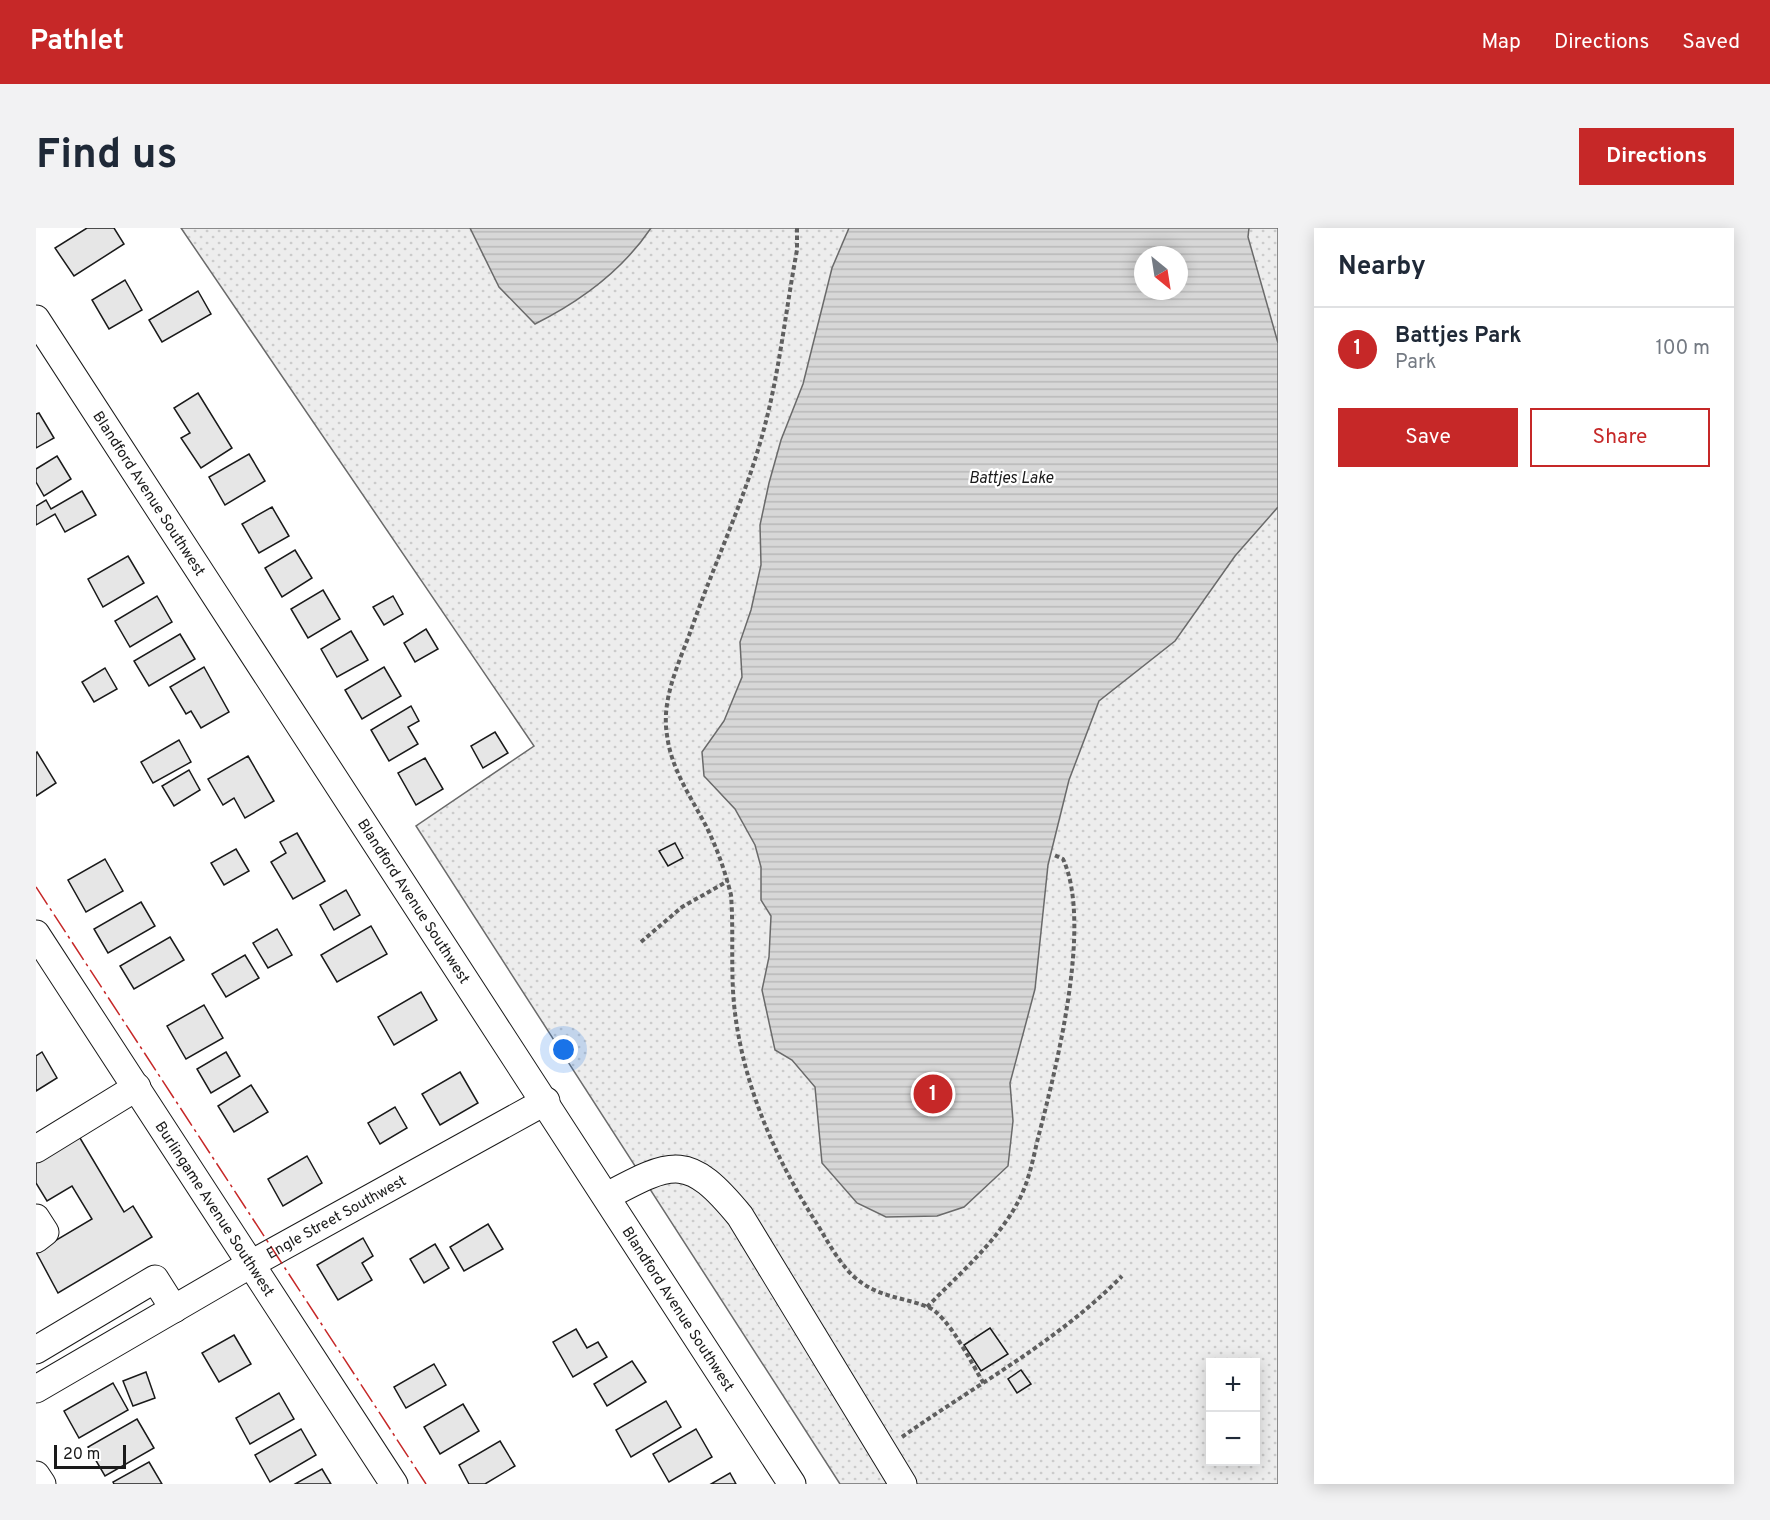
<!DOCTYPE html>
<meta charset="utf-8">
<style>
:root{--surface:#fff;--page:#f2f2f3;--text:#1f2937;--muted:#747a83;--line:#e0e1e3;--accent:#c62828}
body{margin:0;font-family:Overpass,sans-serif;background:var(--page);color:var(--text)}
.controls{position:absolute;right:18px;bottom:18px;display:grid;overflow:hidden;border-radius:0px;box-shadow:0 3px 15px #0003}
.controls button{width:54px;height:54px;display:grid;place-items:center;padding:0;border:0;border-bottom:2px solid var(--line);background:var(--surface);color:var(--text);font:30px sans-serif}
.compass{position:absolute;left:1098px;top:18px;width:54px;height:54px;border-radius:50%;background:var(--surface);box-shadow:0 3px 15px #0003;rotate:150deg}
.scale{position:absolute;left:18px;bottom:15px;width:72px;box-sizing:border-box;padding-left:6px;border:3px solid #1a1a1a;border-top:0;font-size:16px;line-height:21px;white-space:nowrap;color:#1a1a1a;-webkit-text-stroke:4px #fff;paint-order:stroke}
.you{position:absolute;left:528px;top:822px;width:21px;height:21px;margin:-15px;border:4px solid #fff;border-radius:50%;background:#1a73e8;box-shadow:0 0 0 9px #1a73e833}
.badge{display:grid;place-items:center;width:39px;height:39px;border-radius:50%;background:var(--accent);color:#fff;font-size:20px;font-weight:700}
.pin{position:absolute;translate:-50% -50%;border:3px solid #fff;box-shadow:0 2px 6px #0006}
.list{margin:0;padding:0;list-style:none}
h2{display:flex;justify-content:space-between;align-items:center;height:78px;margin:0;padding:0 24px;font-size:26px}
h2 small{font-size:20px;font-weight:400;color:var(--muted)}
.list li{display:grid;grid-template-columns:39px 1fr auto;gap:18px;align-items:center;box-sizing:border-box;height:84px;padding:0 24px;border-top:2px solid var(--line)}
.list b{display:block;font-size:22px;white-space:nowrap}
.list p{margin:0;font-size:20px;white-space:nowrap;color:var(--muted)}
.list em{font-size:20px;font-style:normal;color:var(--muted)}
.actions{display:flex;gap:12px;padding:18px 24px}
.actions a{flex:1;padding:14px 0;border:2px solid var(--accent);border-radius:0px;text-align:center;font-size:21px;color:var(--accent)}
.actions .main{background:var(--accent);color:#fff}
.map{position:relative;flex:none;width:1242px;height:1256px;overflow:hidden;border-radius:0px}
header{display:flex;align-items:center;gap:36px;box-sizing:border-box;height:84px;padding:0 30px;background:var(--accent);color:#fff}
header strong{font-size:28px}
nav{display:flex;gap:33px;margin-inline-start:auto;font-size:21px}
.intro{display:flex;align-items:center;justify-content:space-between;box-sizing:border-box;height:144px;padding:0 36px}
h1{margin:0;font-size:42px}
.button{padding:15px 27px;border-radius:0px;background:var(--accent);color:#fff;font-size:21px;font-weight:700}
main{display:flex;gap:36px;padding:0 36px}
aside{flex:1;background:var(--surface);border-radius:0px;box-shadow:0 3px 15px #0003}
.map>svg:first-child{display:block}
.park{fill:url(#park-dots);stroke:#6a6a6a;stroke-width:1.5;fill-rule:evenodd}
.water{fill:url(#water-rules);stroke:#6a6a6a;stroke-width:1.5;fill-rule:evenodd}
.building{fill:#e6e6e6;stroke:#1a1a1a;stroke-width:1.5}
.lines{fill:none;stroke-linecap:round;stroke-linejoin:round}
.minor-casing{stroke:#1a1a1a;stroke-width:29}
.path{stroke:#5f5f5f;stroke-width:4;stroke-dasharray:4.5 3;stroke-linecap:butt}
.minor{stroke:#fff;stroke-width:27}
.power{stroke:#c62828;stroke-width:1.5;stroke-dasharray:21 4.5 3 4.5;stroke-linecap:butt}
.labels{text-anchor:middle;stroke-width:4.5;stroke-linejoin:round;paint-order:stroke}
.street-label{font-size:15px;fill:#1a1a1a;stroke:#fff}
.water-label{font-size:16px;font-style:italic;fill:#1a1a1a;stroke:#fff}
</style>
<header>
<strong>Pathlet</strong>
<nav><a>Map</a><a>Directions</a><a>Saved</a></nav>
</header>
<div class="intro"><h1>Find us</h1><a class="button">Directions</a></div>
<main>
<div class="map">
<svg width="1242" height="1256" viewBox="0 0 1242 1256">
<defs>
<pattern id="park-dots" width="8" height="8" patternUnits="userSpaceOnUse" patternTransform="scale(1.5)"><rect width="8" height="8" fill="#ededed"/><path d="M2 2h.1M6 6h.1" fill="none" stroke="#cbcbcb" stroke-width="1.8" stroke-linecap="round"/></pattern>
<pattern id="water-rules" width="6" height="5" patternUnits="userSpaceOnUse" patternTransform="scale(1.5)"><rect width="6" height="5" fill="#d7d7d7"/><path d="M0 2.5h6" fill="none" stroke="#b8b8b8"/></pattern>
</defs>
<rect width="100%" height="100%" fill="#fff"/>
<path class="park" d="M145,0H1242V1256H804L380,598L498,518ZM1107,27H1143V63H1107ZM1174,1134H1220V1234H1174Z"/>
<g class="water">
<path d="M434,0H615C586,43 545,73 499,96L463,59Z"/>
<path d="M813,0H1213L1212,9L1242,115V279L1199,328L1139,413L1063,473L1033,552L1012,637L999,761L974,855L977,893L972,938L928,979L901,988L850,989L821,975L786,935L779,859L756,832L739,822L726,762L733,729L735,688L725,672V639L719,617L699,581L668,548L666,524L688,493L706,449L704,414L715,382L725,337L724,297L733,255L745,212L767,156L796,40ZM1107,27H1143V63H1107Z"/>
</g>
<g class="building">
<path d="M51,0H78L88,16L38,48L19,20Z"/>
<path d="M89,52L106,82L73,101L56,72Z"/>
<path d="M162,63L175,86L126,114L113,92Z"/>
<path d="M162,165L196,220L165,240L145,210L154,205L138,180Z"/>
<path d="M3,185L18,210L0,220V186Z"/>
<path d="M213,226L229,253L189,277L173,249Z"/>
<path d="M21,228L35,251L8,268L0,254V241Z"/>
<path d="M46,263L60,287L29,304L19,286L0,297V278L10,272L15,281Z"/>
<path d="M236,279L253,308L223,325L206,296Z"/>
<path d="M259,322L276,350L246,369L229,340Z"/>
<path d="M92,328L108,355L67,379L52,351Z"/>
<path d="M287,362L304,391L272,410L255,381Z"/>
<path d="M121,368L136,394L94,419L79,393Z"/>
<path d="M357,368L367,386L348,397L337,379Z"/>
<path d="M390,401L402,421L379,434L368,415Z"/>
<path d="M315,403L332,432L301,449L285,421Z"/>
<path d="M144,406L159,431L113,458L98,433Z"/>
<path d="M168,439L193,484L165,500L155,483L150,486L134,459Z"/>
<path d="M348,439L365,468L326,491L309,462Z"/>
<path d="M69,440L81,461L58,474L46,454Z"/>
<path d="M375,478L383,493L372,499L382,516L353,533L335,502Z"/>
<path d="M459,504L472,525L447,540L435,518Z"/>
<path d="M143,512L155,534L117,555L105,534Z"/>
<path d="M1,524L20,555L0,568V525Z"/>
<path d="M212,528L238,573L209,590L198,570L187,577L172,551Z"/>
<path d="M389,530L407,561L380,577L362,545Z"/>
<path d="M153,542L164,562L138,578L126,558Z"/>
<path d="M261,605L289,653L257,671L235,634L250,625L244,614Z"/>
<path d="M639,615L647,630L632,638L623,623Z"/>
<path d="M200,621L213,643L188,657L175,635Z"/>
<path d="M69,631L87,663L50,684L32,652Z"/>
<path d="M310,662L324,687L298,702L284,677Z"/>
<path d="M105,674L119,698L72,725L58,701Z"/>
<path d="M335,698L351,726L301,754L285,727Z"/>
<path d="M241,701L256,727L232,740L217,715Z"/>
<path d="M134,709L148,732L98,761L84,738Z"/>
<path d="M209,727L223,750L190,769L176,746Z"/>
<path d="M385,764L401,792L358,817L342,789Z"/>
<path d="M168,777L187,810L150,831L131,798Z"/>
<path d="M6,824L21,850L0,863V828Z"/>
<path d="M190,824L204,848L175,865L161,841Z"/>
<path d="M424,844L442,875L404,897L386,866Z"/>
<path d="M215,857L232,884L198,904L182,878Z"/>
<path d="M359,879L371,900L344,916L332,895Z"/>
<path d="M41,905L88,984L97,978L116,1009L22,1065L0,1024L56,991L36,958L11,973L0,955V928Z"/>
<path d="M271,928L286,955L247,978L232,951Z"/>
<path d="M452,996L467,1021L428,1043L414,1019Z"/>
<path d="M327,1010L337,1028L326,1035L336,1052L302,1072L281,1037Z"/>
<path d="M399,1016L413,1040L388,1055L374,1031Z"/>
<path d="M954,1100L972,1126L945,1143L928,1117Z"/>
<path d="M540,1101L551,1120L562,1114L571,1129L537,1149L517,1114Z"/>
<path d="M198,1107L215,1136L183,1154L166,1125Z"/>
<path d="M596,1133L610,1154L571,1178L558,1156Z"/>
<path d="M398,1136L410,1157L370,1180L358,1159Z"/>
<path d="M985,1142L995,1156L981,1165L972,1151Z"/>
<path d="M110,1144L119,1170L97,1178L87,1153Z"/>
<path d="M77,1155L92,1182L43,1210L28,1183Z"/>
<path d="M243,1165L258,1191L214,1216L200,1190Z"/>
<path d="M630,1173L645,1199L595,1229L580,1202Z"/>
<path d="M427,1176L443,1203L404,1226L388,1199Z"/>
<path d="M101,1191L118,1220L69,1248L52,1219Z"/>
<path d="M265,1201L280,1227L234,1254L219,1227Z"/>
<path d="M660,1201L676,1229L633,1254L617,1226Z"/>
<path d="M464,1213L479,1238L449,1256H433L423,1237Z"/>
<path d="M113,1234L126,1256H78L77,1254Z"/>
<path d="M286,1241L295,1256H259Z"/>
<path d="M694,1245L700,1256H675Z"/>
</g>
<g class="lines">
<defs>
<g id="minor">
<path id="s1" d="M0,91L756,1256"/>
<path id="s2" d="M0,706L358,1256"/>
<path d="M0,921L101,859"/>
<path d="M571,968C638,932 653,926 704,988L867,1256"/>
<path d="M0,990L9,1004L0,1011"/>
<path d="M0,1122L119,1051L138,1081"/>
<path id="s3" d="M0,1161L215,1036L510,873"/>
<path d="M0,1247L6,1256"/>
</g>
</defs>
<use href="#minor" class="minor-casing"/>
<g class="path">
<path d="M761,0V22C750,80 744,140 729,197C711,267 679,333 655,402C643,435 625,471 631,507C635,541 655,569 670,598C681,620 689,643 695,667C698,706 694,746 699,785C708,857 738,927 776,988C789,1008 800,1031 817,1048C842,1070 864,1068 892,1079C912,1087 936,1136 948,1156"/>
<path d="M605,714L646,679L692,653"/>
<path d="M891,1079C923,1046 962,1013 983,972C993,953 997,931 1002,910C1020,841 1057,696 1027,631L1018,627"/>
<path d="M866,1209C941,1156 1021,1114 1086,1048"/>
</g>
<use href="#minor" class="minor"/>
<path class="power" d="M0,659L390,1256"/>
</g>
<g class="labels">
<g class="street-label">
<text dy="5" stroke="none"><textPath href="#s1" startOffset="208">Blandford Avenue Southwest</textPath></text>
<text dy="5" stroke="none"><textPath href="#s1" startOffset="694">Blandford Avenue Southwest</textPath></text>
<text dy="5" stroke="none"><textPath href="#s2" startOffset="328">Burlingame Avenue Southwest</textPath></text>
<text dy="5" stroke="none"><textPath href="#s3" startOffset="346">Engle Street Southwest</textPath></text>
<text dy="5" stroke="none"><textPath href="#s1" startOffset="1180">Blandford Avenue Southwest</textPath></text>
</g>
<g class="water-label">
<text x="975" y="255">Battjes Lake</text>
</g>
</g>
</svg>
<div class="controls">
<button>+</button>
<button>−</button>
</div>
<svg class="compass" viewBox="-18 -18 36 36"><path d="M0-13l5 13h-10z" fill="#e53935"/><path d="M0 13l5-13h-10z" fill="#747a83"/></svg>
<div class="scale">20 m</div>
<div class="you"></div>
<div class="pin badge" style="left:897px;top:866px">1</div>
</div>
<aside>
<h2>Nearby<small></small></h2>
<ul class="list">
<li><span class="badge">1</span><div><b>Battjes Park</b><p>Park</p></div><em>100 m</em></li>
</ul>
<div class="actions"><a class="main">Save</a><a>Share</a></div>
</aside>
</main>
